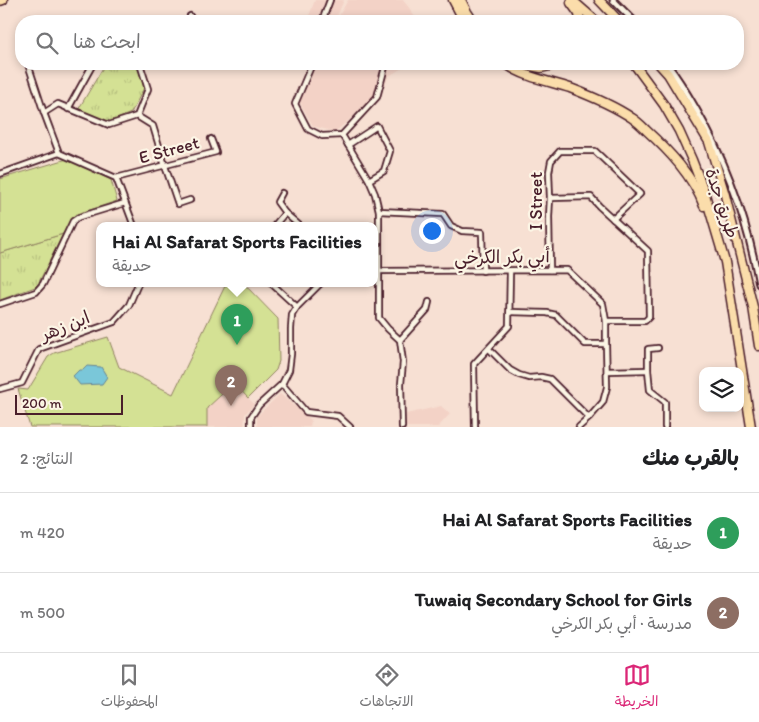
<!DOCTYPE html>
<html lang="ar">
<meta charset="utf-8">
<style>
:root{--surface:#fff;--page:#f6f6f6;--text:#202124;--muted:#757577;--line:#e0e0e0;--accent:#db2777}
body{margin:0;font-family:Itim,"Playpen Sans Arabic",sans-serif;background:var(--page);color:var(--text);direction:rtl}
.controls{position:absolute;right:15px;bottom:15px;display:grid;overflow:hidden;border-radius:10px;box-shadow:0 2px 8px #0003}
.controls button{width:45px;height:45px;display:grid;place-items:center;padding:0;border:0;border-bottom:1px solid var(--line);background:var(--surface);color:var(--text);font:25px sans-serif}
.scale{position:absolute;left:15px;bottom:12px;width:108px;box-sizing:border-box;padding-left:5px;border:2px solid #4a1f2b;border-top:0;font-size:14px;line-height:18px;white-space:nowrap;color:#4a1f2b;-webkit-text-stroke:4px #fcf5e5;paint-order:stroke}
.you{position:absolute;left:431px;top:230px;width:18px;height:18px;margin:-12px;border:4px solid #fff;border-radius:50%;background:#1a73e8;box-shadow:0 0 0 8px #1a73e833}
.badge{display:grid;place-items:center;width:32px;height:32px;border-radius:50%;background:var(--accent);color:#fff;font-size:16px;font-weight:700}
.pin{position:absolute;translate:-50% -41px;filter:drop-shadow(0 1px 2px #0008)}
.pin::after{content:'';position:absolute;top:26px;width:18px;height:15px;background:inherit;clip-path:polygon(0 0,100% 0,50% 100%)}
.popup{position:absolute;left:96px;top:222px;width:282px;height:65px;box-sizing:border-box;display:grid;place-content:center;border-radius:10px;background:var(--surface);filter:drop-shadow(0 1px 4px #0005);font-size:16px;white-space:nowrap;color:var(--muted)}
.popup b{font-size:19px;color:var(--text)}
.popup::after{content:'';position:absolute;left:50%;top:100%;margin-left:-10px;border:10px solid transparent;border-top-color:var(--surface)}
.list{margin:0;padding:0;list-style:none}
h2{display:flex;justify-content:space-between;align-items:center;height:65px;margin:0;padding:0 20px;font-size:21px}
h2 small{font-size:16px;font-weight:400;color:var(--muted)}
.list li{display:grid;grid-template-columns:32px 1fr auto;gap:15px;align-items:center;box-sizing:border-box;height:80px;padding:0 20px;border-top:1px solid var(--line)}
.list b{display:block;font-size:19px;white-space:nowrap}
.list p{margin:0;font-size:16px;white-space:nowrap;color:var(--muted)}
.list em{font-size:16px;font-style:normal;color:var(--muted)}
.icon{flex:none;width:28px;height:28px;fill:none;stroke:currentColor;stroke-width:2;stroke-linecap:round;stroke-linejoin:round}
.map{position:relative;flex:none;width:759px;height:427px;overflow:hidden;direction:ltr}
.search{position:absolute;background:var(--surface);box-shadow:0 2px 8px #0003;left:15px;right:15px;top:15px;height:55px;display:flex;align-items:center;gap:12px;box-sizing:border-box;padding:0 18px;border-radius:20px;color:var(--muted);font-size:19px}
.sheet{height:225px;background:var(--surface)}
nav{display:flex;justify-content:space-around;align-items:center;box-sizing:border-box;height:70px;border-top:1px solid var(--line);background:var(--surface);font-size:14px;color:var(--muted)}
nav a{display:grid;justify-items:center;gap:2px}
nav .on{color:var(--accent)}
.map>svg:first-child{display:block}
.built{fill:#f3d2c6}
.grass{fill:url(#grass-tufts);stroke:#8f8060}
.park{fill:#d4e194;stroke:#8f8060}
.water{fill:#7ac7d9;stroke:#678493}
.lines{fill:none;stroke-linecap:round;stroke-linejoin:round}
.minor-casing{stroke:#4a1f2b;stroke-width:8}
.tertiary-casing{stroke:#4a1f2b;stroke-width:9}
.motorway-casing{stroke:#4a1f2b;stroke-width:11}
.minor{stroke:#fcf5e5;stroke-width:4.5}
.tertiary{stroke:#fcf5e5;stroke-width:5}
.motorway{stroke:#fbddab;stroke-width:8}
.labels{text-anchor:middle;stroke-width:4.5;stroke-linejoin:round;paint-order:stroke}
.street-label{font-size:18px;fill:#4a1f2b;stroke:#fcf5e5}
</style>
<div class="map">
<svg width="759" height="427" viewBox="0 0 759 427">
<defs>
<pattern id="grass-tufts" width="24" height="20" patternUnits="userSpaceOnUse" patternTransform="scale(1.25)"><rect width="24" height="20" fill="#d4e194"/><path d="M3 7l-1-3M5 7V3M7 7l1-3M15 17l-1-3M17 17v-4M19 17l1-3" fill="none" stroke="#b8c180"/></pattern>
</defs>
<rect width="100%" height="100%" fill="#f7e0d3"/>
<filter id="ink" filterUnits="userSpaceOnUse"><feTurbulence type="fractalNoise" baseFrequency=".02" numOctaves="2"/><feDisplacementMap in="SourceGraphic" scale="10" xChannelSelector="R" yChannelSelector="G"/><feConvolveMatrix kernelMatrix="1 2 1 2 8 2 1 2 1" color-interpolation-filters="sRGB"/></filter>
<g filter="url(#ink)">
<g class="built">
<path d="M315,0H344L335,21H307Z"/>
<path d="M348,0H403L410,9L417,21H336Z"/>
<path d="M313,64H409L389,76L382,92L335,132L313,126L299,101L314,65Z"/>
<path d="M234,383L254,404L245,414L244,427H207V408Z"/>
<path d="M280,394L311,420L310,427H257V416Z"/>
<path d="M441,406L450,414L438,427H405L406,414Z"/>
</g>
<g class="grass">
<path d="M111,64H138L144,88L131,113L107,123L78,110L104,66Z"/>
<path d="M63,234L38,284L35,287L0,300V253Z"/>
</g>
<g class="park">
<path d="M67,159L111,180L117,201L75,215L70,221L63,234L0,253V179Z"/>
<path d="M226,284H244L278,319L279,361L276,370L248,398L234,383L207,408V427H30L18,389L28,390L48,357L54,353L108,337L119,367L173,394Z"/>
</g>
<path class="water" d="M87,366L101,367L107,377L102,384L80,385L73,376L79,370H83Z"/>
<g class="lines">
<defs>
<g id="minor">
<path d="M190,16L192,21"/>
<path d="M322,21L330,0"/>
<path d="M28,64L44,113L59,153"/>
<path d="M312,64L295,104L308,129L322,136L342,135L377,97L385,67"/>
<path d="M68,109L93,64"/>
<path d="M44,113L58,104L109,125L137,116L148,89L140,64"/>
<path d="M137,116L153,126L165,166L178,204L190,200"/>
<path d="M342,135L369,180L375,194L379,211V318L388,329L400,340L403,362L401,384L402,427"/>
<path d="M348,145L377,126L390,151L384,171L369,180"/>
<path d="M0,174L59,153L116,178L134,226"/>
<path d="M116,178L216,152L211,139"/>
<path d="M282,193L277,202L285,213L300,226"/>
<path d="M550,198L591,197L599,206L648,251L649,317L645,321H606"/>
<path d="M379,211L443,214L451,226L462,231L482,232L483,271"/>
<path d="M274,226L285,213"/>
<path d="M550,270L549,217L550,198L549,172L551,161L560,151H595L640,194L613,219"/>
<path d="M374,271L567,270L603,304L606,321V344L607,387L603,402L589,418L579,427"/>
<path d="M272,284L297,307"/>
<path d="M0,304L36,292L43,284L73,221L79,217L125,203"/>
<path d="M510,312L547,313L556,315L585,344H606"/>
<path d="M400,340L427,310L429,302"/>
<path d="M658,348L648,349V370L650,390L665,402V427"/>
<path d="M489,349L510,370L519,375L529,378L541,377L550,379L589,418"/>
<path d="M607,371L648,370"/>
<path d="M282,384L306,412L338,416L350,427"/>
<path d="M0,389L22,383L39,349L114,322L129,305L138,284"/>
<path d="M251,427V417L259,405L282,384L289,370L291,354V329L292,315L297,307L320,284"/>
<path d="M475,427L474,364L509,326L510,271"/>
</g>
<g id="tertiary">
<path d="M613,0L634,21"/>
<path d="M667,64C678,78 687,93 696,109C727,163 748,223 759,284"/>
</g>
<g id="motorway">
<path d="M453,0L464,21"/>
<path d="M461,0L467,12L473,21"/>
<path d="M572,0L596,21"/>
<path d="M599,0L619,21"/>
<path d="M0,1L3,0"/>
<path d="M571,3L579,14L580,21"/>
<path d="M506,64C524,77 548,81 570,88C591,96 613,105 632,118C637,121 642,126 646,130C669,151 693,176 704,206"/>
<path d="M519,64L541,68L559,64"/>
<path d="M634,64L664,105L679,131L692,160L704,191L725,262L751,427"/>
<path d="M659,64L668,74L709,142L725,195L753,307L759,346"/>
</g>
</defs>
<use href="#minor" class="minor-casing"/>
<use href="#tertiary" class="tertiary-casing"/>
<use href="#motorway" class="motorway-casing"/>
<use href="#minor" class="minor"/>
<use href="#tertiary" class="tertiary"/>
<use href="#motorway" class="motorway"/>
</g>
</g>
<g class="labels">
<g class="street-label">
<text transform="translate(169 150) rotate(-15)" y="6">E Street</text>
<text transform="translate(536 201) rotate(-90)" y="6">I Street</text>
<text transform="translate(722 203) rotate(72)" y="6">طريق جدة</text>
<text transform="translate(502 257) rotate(-1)" y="6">أبي بكر الكرخي</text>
<text transform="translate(65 326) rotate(-22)" y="6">ابن زهر</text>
</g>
</g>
</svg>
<div class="controls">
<button><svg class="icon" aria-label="layers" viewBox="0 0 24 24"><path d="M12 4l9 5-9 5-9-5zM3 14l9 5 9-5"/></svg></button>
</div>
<div class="scale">200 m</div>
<div class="you"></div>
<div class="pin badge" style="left:237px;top:345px;background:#2e9e5b">1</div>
<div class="popup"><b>Hai Al Safarat Sports Facilities</b>حديقة</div>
<div class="pin badge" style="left:231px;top:406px;background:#8d6e63">2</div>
<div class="search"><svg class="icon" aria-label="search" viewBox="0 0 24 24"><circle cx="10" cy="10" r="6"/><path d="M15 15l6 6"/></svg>ابحث هنا</div>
</div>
<section class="sheet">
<h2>بالقرب منك<small>النتائج: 2</small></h2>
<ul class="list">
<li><span class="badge" style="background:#2e9e5b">1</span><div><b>Hai Al Safarat Sports Facilities</b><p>حديقة</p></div><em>420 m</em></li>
<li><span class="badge" style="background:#8d6e63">2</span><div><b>Tuwaiq Secondary School for Girls</b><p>مدرسة · أبي بكر الكرخي</p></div><em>500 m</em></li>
</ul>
</section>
<nav>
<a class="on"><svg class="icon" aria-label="map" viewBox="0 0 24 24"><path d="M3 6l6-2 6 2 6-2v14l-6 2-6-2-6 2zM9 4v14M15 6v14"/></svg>الخريطة</a>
<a><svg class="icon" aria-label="directions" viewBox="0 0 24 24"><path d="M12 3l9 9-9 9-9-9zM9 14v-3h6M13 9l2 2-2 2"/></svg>الاتجاهات</a>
<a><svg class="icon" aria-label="saved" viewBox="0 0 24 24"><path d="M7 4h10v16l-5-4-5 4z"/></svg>المحفوظات</a>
</nav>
